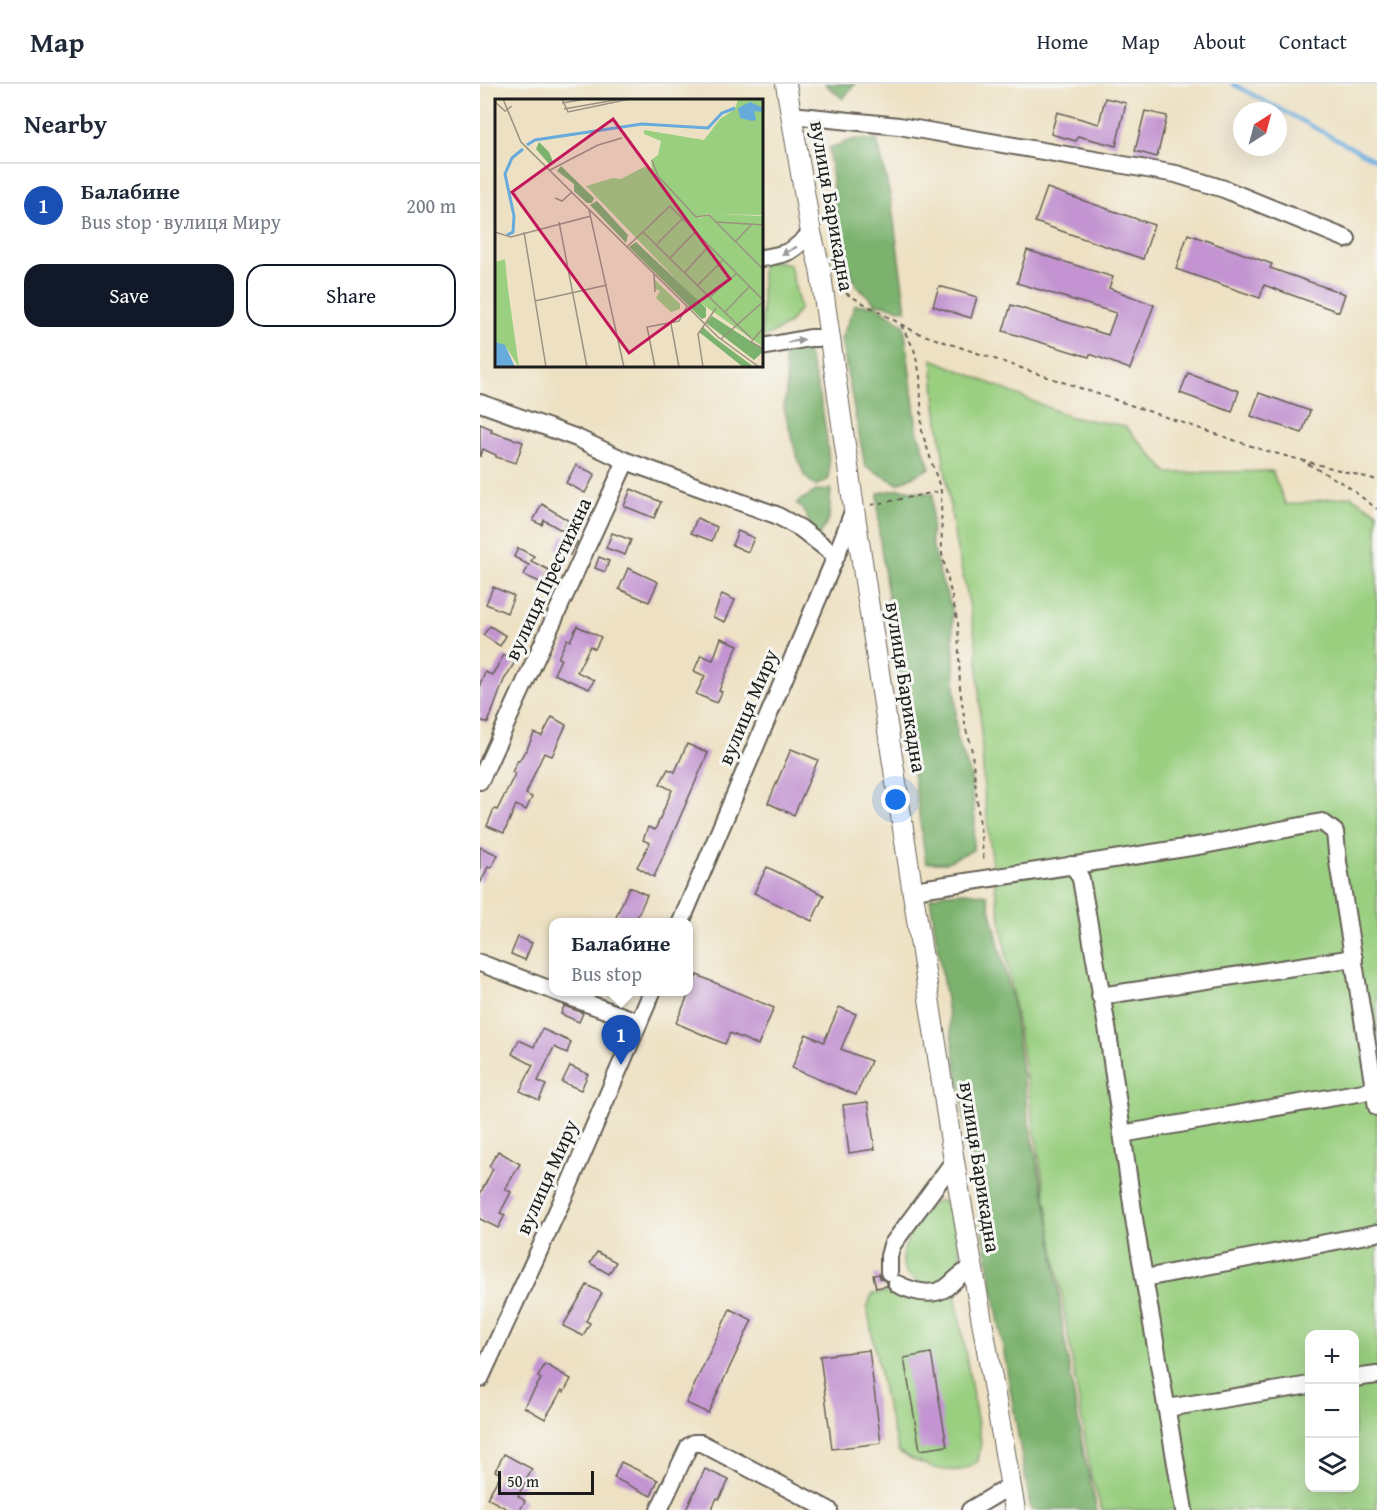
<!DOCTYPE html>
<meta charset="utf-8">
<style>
:root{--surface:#fff;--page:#f2f2f3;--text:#1f2937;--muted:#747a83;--line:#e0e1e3;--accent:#111827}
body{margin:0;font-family:"Gentium Book Plus",serif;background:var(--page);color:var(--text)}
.controls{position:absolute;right:18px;bottom:18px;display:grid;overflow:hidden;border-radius:12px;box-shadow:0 6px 24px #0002}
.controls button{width:54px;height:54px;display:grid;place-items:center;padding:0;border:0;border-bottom:2px solid var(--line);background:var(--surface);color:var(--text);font:30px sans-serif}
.compass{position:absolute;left:753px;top:18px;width:54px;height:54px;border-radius:50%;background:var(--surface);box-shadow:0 6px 24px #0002;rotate:36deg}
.scale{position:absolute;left:18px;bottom:15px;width:96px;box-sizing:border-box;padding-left:6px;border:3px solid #1c1c1c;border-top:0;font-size:16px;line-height:21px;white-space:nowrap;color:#1c1c1c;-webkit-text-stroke:4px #f6f6f2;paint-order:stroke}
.you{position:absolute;left:416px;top:716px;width:21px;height:21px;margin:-15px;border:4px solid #fff;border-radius:50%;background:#1a73e8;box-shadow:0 0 0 9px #1a73e833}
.badge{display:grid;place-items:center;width:39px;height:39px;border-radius:50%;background:var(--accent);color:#fff;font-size:20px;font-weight:700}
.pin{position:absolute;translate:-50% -50px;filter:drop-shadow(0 2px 3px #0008)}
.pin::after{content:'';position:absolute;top:32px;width:21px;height:18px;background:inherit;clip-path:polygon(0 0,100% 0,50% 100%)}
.popup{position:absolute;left:69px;top:834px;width:144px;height:78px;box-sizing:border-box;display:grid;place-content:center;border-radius:12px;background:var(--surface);filter:drop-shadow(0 2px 4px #0005);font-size:20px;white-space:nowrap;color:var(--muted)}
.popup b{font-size:22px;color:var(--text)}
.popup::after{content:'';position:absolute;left:50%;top:100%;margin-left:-12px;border:12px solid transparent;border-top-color:var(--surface)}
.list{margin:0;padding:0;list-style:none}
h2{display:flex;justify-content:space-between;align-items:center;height:78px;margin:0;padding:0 24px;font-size:26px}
h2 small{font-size:20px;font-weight:400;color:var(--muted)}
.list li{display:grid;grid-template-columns:39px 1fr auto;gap:18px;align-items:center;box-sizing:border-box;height:84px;padding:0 24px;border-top:2px solid var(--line)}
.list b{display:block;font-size:22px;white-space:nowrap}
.list p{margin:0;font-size:20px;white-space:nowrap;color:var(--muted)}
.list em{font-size:20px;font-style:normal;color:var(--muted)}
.actions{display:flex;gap:12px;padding:18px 24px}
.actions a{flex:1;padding:14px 0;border:2px solid var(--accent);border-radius:18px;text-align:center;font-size:21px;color:var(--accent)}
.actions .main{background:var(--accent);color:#fff}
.icon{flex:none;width:33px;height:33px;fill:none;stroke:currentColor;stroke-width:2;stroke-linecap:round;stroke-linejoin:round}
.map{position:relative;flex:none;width:897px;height:1426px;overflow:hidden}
header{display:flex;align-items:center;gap:36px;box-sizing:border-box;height:84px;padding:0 30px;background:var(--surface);border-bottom:2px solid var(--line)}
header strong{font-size:28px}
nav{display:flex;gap:33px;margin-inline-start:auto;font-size:21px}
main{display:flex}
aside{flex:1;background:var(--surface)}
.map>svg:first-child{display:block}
.green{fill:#9acf80;stroke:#5b764e;stroke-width:1.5;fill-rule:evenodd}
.forest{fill:#7bb26e;stroke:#4c6745;stroke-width:1.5}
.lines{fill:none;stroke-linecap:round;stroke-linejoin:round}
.stream{stroke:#67abdd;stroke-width:4}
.building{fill:#c394d1}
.minor-casing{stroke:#666156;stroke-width:20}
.major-casing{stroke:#666156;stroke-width:22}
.path{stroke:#666156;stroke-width:2;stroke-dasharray:4.5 4.5;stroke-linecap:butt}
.minor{stroke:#fff;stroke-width:16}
.major{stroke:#fff;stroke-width:20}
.oneway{fill:#999}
.labels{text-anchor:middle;stroke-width:6;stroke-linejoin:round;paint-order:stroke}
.street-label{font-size:21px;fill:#1c1c1c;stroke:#f6f6f2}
.inset-river{fill:none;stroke:#67abdd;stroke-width:3}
.inset-road{fill:none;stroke:#9a9280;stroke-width:1.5}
.view{fill:#c2185b;fill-opacity:0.15;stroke:#c2185b;stroke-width:3}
.inset-edge{fill:none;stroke:#1c1c1c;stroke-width:3}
</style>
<header>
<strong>Map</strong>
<nav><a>Home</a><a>Map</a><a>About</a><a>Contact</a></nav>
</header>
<main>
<aside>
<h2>Nearby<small></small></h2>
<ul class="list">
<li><span class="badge" style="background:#1a4fb4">1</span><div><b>Балабине</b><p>Bus stop · вулиця Миру</p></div><em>200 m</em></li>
</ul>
<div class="actions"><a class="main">Save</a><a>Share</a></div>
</aside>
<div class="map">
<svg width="897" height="1426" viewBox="0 0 897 1426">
<rect width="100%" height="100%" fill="#f6f6f2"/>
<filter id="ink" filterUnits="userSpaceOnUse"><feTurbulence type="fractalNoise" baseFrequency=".0167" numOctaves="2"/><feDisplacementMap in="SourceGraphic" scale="12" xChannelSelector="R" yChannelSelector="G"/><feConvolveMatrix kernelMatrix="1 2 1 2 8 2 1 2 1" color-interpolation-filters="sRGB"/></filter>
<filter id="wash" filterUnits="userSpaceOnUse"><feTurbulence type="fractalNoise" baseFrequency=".008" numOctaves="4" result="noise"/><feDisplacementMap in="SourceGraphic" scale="24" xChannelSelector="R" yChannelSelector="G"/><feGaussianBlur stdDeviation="1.35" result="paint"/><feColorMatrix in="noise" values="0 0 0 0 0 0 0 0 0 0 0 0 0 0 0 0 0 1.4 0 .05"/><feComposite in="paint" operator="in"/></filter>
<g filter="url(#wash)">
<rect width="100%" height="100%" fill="#eee1c3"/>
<g class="green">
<path d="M296,177L310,181L320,224L309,240L285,253H282V179Z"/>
<path d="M452,275L591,333L645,342L688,389L792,387L806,421L871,412L897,428V1426H622L611,1392L515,802L504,708L497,565L489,519L475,456L456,322ZM830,1250H874V1404H830Z"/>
<path d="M458,1116L470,1120C473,1134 484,1171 479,1182C475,1192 465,1196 456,1199L467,1200L475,1208L501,1358L498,1377C493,1380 486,1386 480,1386C459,1389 437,1378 419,1368L406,1321L387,1224L392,1210L419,1207L445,1201C438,1197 430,1195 426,1188C414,1168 441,1125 458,1116Z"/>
</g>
<g class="forest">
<path d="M345,0H375L363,15Z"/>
<path d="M375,55L397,56L411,116L426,226L395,219L376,201L358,156L349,64Z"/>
<path d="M375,221H395L424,241L437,346L450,384L418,400L385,382L361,255Z"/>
<path d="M324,261C339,295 350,358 349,395L335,402L324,391L315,366L304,324L307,301L303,264Z"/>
<path d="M351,405L349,435L337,456L333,452C330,439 327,428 316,419L336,407Z"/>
<path d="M420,405L453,410L451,456L462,498L472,524L477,655L491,692L495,738L493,766L465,779H446L399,450L398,409Z"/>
<path d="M486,808L507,811L532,916L549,1038L570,1140L584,1253L604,1371L617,1426H551L492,1083L450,814L466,809Z"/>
</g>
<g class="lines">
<path class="stream" d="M753,0L897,77"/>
</g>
<g id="blocks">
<g class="building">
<path d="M625,14L646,19L636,62L598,52L596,57L571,50L577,28L619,40Z"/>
<path d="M665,27L687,32L677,73L655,67Z"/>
<path d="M567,104L674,141L663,175L555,138Z"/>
<path d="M708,150L792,180L790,184L865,210L859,228L784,201L780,214L696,185Z"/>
<path d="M547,166L633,193L629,204L674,221L650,285L610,270L609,273L523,247L531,221L628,251L636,229L537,199Z"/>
<path d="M459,202L497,213L491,234L453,222Z"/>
<path d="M708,289L759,307L752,328L700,309Z"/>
<path d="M779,309L830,327L822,349L771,332Z"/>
<path d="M0,340L12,345L11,348L43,358L36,379L16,373V371L3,365L0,373Z"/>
<path d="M96,381L115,390L105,409L86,399Z"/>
<path d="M151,405L181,418L174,434L144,422Z"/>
<path d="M62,420L89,437L83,447L64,436L62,441L53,437Z"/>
<path d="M217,434L237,443L232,457L211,449Z"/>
<path d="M258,447L274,454L268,468L252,461Z"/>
<path d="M132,449L151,456L145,471L126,464Z"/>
<path d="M83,451L97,458L90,471L76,464Z"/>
<path d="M38,464L54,472L51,477L69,486L62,499L44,491L49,481L34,473Z"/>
<path d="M119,473L129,477L125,488L115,484Z"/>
<path d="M148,484L178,498L169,518L139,505Z"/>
<path d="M13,503L34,512L27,529L6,520Z"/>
<path d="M242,510L255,516L245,538L233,533Z"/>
<path d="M10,542L26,552L20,562L3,551Z"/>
<path d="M97,542L121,553L115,565L110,562L97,588L114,596L109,605L74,590L81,575L78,574L87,555L90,557Z"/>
<path d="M241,554L258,561L239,607L242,608L237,619L216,610L225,592L214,587L221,571L233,576Z"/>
<path d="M24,571L35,578L24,596L8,639L0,636V600L5,588L12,591Z"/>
<path d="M72,633L86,641L72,672L64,669L56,686L46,710L52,713L46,726L36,721L24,749L7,742L14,725L17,726L35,690L32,688L38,676L39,677L45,667H46L54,649L62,652Z"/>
<path d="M207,660L228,669L174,793L157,783L170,759L163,756L168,743L175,746L192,706L180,700L188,685L195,688Z"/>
<path d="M311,665L338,676L314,731L288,719Z"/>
<path d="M0,763L18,771L11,784L8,783L0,800Z"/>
<path d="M287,783L344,811L332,837L274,809Z"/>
<path d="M149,803L167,811L155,838H134Z"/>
<path d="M38,853L52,859L45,876L31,870Z"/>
<path d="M217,891L294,924L278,961L250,949L245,960L196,939Z"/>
<path d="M84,922L103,929L99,938L81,930Z"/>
<path d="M359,923L376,930L361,965L391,977L376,1011L312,984L326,950L344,958Z"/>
<path d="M62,945L91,958L87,969L74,963L58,997L66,1001L59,1016L40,1007L53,981L32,970L39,956L54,963Z"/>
<path d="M90,982L108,990L101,1006L82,998Z"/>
<path d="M388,1018L395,1065L369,1069L363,1021Z"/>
<path d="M18,1067L40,1080L25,1105L31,1108L20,1129L25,1131L18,1144L0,1135V1110L13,1085L9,1082Z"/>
<path d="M117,1168L136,1178L129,1190L110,1179Z"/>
<path d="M399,1190L400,1194L407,1198V1202L396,1204L393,1191Z"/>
<path d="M107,1201L122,1209L106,1237L110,1239L103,1252L83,1242Z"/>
<path d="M250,1225L272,1236L228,1329L206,1319Z"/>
<path d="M389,1266L401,1359L352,1365L340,1272Z"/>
<path d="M451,1269L467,1362L440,1366L424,1274Z"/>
<path d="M65,1280L91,1295L84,1308L82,1306L65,1335L44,1323L61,1295L58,1293Z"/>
<path d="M24,1370L52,1385L38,1412L45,1417L40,1426H29L7,1414L21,1390L15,1387Z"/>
<path d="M141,1378L178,1396L171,1412L134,1394Z"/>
<path d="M225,1385L249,1396L239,1415L237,1414L231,1426H206Z"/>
</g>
</g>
</g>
<g filter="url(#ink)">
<use href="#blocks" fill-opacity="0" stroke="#666156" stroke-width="1.5"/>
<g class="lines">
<defs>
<g id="minor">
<path d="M311,31L419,42L696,90L744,105L867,155"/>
<path d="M282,174C309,170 312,168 331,149"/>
<path d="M282,263L330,254H350"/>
<path d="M0,319L97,354L146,377L296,431L320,444L356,472"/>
<path d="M0,697L146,377"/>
<path d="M591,781L597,787L601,795L628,949L655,1141L704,1426"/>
<path d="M434,806L724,761L842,738L855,748L858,778L897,1023"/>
<path d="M201,838L356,472L374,425"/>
<path d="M0,879L74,907"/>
<path d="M76,908L159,938"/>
<path d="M620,912L874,874"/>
<path d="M642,1050L895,1006"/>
<path d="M409,1188V1172L412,1161L474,1077"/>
<path d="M665,1194L897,1149"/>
<path d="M417,1200C431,1207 448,1213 464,1205C474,1199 479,1189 491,1185"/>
<path d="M874,1294L897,1291"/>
<path d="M0,1295L86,1108L172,908"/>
<path d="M687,1324L830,1301"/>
<path d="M179,1426L209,1362L214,1359H221L349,1426"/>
<path d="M490,1426L530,1402"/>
</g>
<path id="major" d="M306,0L331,149L340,184L374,425L474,1077L535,1426"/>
</defs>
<use href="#minor" class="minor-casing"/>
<use href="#major" class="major-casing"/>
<g class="path">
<path d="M358,205L435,248L783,366L897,396"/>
<path d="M421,241L434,265L440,291L442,348L461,407L462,470L478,539L480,604L486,646L491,660L504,779"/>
<path d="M828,380L866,401L897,425"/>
<path d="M391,421L461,407"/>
</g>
<use href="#minor" class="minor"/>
<use href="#major" class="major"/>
</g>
<defs><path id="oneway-solid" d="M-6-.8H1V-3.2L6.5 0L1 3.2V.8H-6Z" transform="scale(1.5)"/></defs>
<g class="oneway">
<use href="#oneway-solid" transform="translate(309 167) rotate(151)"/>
<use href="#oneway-solid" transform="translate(316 257) rotate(-10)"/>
</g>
</g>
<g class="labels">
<g class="street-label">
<text transform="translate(352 122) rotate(80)" y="7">вулиця Барикадна</text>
<text transform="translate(68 495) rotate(-65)" y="7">вулиця Престижна</text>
<text transform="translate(426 603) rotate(81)" y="7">вулиця Барикадна</text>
<text transform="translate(268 623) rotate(-67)" y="7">вулиця Миру</text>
<text transform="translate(500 1083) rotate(81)" y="7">вулиця Барикадна</text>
<text transform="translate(67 1093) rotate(-66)" y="7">вулиця Миру</text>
</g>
</g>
<g transform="translate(15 15)">
<rect width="268" height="268" fill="#eee1c3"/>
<path d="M243,0H268V116L212,115L202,120L217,115L268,117V248L200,200L91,87L118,79L126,80L149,68L157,70L156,61L163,56L166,42L149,35V31L209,41L225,20L240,10ZM10,160L13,190L24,268L11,248L0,243V163ZM160,181L185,205V210L176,213L161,199L165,192L160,190Z" fill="#9acf80"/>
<path d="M44,43L54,53L59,65H54L41,50ZM66,67L99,99L97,104H92L79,92V85L62,72ZM102,102L133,136L131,144L95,106ZM141,143L211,209V218L207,220L134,148ZM217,217L268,250V253L259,261L211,224ZM208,228L220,239L259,268H248L204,233Z" fill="#7bb26e"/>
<path d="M255,3L268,9L266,13L259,12L261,21L257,22L245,19L243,9ZM0,243L10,246L20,268H0Z" fill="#67abdd"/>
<path class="inset-river" d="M32,46L40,41L147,25L213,29L227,14L240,9M12,136L18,133L19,117L10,75L17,59L28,50"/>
<path class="inset-road" d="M8,0L26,43L223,238L264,268M67,0L73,13L135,0M0,3L10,12L17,7M67,4L91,0M69,10L126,0M157,61L163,77L201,118L214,116L269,171M55,71L103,46L127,39M60,99L67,102L77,93M94,111L129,268M64,123L92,268M222,123L269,126M0,133L16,138L96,117M29,133L51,268M148,133L257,240M240,143L257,125M162,145L187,120M132,148L175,107L269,202L226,240M175,159L200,133M190,173L214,147M159,175L160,193M203,186L228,161M215,198L241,175M40,202L112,186M230,213L254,188M176,225L184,268M269,228L256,243L269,250M160,268L152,228L184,222L192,207M208,268L203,235L221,209"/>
<path class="view" d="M118,20L235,180L134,254L17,93Z"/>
<rect width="268" height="268" class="inset-edge"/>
</g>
</svg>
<div class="controls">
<button>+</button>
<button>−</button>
<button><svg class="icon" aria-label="layers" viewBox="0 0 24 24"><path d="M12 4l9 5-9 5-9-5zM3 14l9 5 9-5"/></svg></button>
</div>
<svg class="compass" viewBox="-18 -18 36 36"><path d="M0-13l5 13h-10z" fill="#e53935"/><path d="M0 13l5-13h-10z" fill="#747a83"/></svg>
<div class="scale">50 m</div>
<div class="you"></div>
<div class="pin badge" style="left:141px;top:981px;background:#1a4fb4">1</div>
<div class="popup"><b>Балабине</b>Bus stop</div>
</div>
</main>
